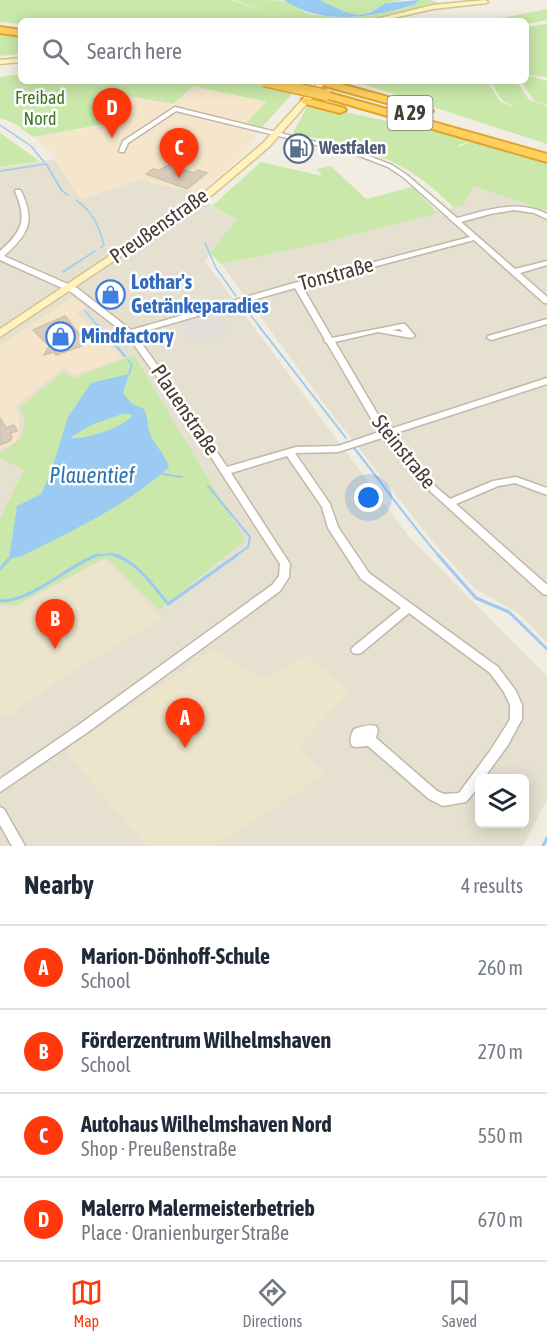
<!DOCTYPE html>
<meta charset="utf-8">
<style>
:root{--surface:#fff;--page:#f2f2f3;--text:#1f2937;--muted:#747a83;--line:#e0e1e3;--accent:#ff390c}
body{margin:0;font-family:"Asap Condensed",sans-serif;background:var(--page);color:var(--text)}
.controls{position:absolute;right:18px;bottom:18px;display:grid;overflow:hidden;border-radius:9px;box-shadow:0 3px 15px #0003}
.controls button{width:54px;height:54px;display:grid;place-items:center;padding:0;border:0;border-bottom:2px solid var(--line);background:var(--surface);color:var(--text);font:30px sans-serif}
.you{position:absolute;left:369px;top:498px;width:21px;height:21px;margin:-15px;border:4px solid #fff;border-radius:50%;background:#1a73e8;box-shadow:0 0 0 9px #1a73e833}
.badge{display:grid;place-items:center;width:39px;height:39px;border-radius:50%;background:var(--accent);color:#fff;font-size:20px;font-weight:700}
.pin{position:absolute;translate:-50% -50px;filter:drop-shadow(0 2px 3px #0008)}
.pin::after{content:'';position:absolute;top:32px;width:21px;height:18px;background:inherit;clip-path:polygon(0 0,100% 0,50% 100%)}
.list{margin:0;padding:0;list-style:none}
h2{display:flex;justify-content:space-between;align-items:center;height:78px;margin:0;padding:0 24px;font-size:26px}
h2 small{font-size:20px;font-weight:400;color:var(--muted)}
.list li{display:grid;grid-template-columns:39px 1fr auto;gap:18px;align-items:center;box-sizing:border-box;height:84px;padding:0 24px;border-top:2px solid var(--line)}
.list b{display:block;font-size:22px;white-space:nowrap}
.list p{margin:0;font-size:20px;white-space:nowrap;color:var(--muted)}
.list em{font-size:20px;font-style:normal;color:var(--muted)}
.icon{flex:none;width:33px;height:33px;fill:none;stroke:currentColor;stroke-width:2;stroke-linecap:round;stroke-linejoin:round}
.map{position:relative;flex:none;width:547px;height:846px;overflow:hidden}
.search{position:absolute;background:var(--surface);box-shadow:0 3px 15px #0003;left:18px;right:18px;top:18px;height:66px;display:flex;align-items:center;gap:15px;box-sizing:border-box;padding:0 21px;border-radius:9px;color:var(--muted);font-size:22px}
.sheet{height:414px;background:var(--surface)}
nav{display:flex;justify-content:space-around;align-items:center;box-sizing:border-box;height:84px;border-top:2px solid var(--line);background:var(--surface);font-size:16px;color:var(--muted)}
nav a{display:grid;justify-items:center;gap:3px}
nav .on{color:var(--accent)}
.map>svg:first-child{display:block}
.residential{fill:#e6e0d0;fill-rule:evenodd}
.commercial{fill:#f5e5cb}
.education{fill:#ece4cb}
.green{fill:#c9e8a9}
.parking{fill:#e2dfdb}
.water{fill:#9bcbf2;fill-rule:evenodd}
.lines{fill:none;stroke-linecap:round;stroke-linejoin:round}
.stream-far2{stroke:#9bcbf2;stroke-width:1.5}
.stream-far1{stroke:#9bcbf2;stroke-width:2}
.stream{stroke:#9bcbf2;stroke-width:3}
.building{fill:#d7ccba;stroke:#cec2aa;stroke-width:1.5}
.street-casing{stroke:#c0b8a8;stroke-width:3}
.secondary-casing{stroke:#d3c490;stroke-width:3}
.highway-casing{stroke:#e2a52c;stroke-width:4}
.street{fill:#fff;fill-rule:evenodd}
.secondary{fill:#fff2bf;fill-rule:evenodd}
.highway{fill:#ffcf60;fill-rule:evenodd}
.highway-bridge-casing{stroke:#e2a52c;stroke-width:13;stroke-linecap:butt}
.highway-bridge{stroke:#ffcf60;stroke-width:10}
.labels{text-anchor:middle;stroke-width:5;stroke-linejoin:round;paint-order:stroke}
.far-park-label{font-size:18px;fill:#417625;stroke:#fff}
.far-service-label{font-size:18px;font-weight:bold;fill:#4e5e75;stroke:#fff;text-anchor:start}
.shield{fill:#fff;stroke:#7b7770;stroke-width:1.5}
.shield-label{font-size:20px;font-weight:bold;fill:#433d32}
.street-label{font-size:21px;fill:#433d32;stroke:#fff}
.shop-label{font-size:21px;font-weight:bold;fill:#366cbe;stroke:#fff;text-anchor:start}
.water-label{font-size:22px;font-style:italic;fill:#2973b1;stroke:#fff}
</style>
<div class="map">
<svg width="547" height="846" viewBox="0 0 547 846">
<rect width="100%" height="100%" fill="#f2ede2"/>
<g class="residential">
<path d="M55,159L80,199L139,180L198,193L212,206L237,219L205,261L409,537L547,676V799L523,846H0V168ZM480,778H524V824H480Z"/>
<path d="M473,186L547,211V643L519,614L474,588L433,542L332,414L221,264L327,242L464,205Z"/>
</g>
<g class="commercial">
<path d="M193,86L267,103L247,122L262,127L243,155L199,193L139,180L80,198L53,155L34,137L110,124L115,97L129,96L173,104Z"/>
<path d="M72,297L86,307L77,313L123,358L74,375L63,368L16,405L20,424L18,442L0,449V345Z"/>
</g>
<g class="education">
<path d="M104,559L162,618L59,680L12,714L0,718V606L15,608Z"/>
<path d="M214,649L263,680L305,655L350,691L299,745L324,775L216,846H146L65,751Z"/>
</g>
<g class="green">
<path d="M0,0H232L280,17L235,0C247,0 276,0 286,1C295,5 301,12 311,14C350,21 379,15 416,4L418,0H430L439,3L362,21H301L300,19L251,21H21V24L0,22Z"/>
<path d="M320,0H403L386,3L368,13L358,15L345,12Z"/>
<path d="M547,9V20L526,24V21H504L501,18Z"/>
<path d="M547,24V77L528,75L547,81V105L535,101L520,81H526V27Z"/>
<path d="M0,33L21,36V54L0,56Z"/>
<path d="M21,74V81H247L294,92L262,127L247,122L266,102L193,86L173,104L129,96L115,97L110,123L33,137L14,123L0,118V77Z"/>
<path d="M353,81H487L500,101L519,110L502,100L490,81H517L529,100L547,106V144Z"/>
<path d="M318,106L473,140L457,146L459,147L474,140L547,163V211L473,186L464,205L454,208C406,157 359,147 293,133L307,107Z"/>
<path d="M0,133L2,134L39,161L0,167Z"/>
<path d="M261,162L322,176L317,169L331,166L366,199L412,187L438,213L327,242L221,264L210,253L237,219L212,206Z"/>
<path d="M134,355L245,540L159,610L106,557L14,606L0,604V519L24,470L0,458V454L22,437L25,421L20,407L63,372L74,378Z"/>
</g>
<path class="parking" d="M212,313L229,334L196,344L179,322Z"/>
<g class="water">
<path d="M284,0H320L345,12L358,15L369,13L386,3L418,0L416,4C373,17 324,27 284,0Z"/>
<path d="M129,374L123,393L132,404L144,409C148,417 147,425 150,433C153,444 165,453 169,467C126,506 74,530 22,556L9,559L17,506L41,494L50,475L68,417L91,383ZM122,414H130L132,416C122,428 85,440 70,438L91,425Z"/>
</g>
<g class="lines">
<g class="stream-far2">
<path d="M0,125L31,146L44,162"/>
<path d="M0,171L46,164L62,191L68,195"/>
<path d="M76,200C93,212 99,226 104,245L100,248"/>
<path d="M205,243L216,268L236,296"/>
<path d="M63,272L95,251"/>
<path d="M245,308L260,327"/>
<path d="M85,311L99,327"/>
</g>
<g class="stream-far1">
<path d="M98,325L125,356"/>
<path d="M258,325L346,438"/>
<path d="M128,360L132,365L129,374"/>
<path d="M354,448C383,484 409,522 439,556"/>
<path d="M162,474L182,477"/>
<path d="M208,486L250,537L248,547L235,556"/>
<path d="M93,556L110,554L119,556"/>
</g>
<g class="stream">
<path d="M114,555C138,562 153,586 168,604L237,555"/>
<path d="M438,555L476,598L509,612L547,649"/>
<path d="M0,569L9,559"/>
<path d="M0,601C33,601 66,567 97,555"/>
<path d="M543,846L547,838"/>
</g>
</g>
<g class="building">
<path d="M168,165L194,173L198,170L207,173L187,189L146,174L153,169L160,170Z"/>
<path d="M65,316L84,340L79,342L82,346L56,355L54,352L44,355L49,346L33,330Z"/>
<path d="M0,418L6,428L14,425L17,431L10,433L12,437L10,441L0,445Z"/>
</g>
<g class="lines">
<defs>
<g id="street">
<path d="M175,107L361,153L392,165L407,175L457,218C487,210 518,199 547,214V219L534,213L514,210L490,214L461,222L515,269L547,261V265L520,273L547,297V303H544L474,240L302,286L332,338L402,324H405L415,336L411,338L378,332L335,342L387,430L547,378V384L390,435L437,488L450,499L493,481L516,477L547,488V495L515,483L498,486L456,504L547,585V595L543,594L431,492L382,438L338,452L295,453L330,504L338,527L369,573L498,667L516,691L522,705V719L508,745L484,778H480V785L466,802L443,806L429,799L368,746L356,747L352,746C349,740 351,735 354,729C361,727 369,724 376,726L378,730L376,738L437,791L444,794L459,793L490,751L506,726L510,719V705L504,692L490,673L409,613L361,653L357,654L353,653L351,650L353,647L401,608L361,579L328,528L322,507L287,456L231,473L290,564L289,577L280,591L88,732L0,792V779L80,724L272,585L279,576L280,564L182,412L127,335L71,292L0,260V251C23,231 27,219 15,191L16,190H20L21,191C36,222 28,234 4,256L77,288L131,330L294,283L470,237L403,177L388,167L357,155L176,111L128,143L124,152H120L119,151L123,141ZM295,288L325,340L324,341L327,343L379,432L338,446L296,447L227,467L188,408L135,334ZM400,329L403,332L392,330Z"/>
<path d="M547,319V324L491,340L487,338L488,336Z"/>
<path d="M0,807L4,809L25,846H12L0,825Z"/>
</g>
<g id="secondary">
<path d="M485,0L488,2L487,3L433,9L381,21H368L433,5Z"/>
<path d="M21,58V62L0,64V60Z"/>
<path d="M319,81H327L269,147L211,196L0,337V329L205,192L263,143Z"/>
</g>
<g id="highway">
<path d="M0,27L21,30V36L0,33Z"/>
<path d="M317,81H330L431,109L433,111L427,114L423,113L318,84Z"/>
<path d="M326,92L547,154V162L322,97V93Z"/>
<path d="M306,98L344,108L346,110L340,113L302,103V99Z"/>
</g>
</defs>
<use href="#street" class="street-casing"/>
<use href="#secondary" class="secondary-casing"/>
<use href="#highway" class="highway-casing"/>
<use href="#street" class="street"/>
<use href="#secondary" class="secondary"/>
<use href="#highway" class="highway"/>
<defs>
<path id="highway-bridge" d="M264,81L326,95"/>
</defs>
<use href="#highway-bridge" class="highway-bridge-casing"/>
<use href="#highway-bridge" class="highway-bridge"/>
</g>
<defs>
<symbol id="fuel-ring" viewBox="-11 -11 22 22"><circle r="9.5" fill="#fff" stroke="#5c6f8a" stroke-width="1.5"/><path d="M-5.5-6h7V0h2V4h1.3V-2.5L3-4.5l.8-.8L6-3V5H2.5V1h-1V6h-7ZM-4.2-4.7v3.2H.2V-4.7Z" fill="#5c6f8a"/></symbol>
<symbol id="shop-ring" viewBox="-11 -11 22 22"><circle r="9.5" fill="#fff" stroke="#3f7fe0" stroke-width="1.5"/><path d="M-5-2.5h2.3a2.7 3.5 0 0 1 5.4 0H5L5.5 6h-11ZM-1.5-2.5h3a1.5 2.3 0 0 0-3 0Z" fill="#3f7fe0"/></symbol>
</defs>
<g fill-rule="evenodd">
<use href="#fuel-ring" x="282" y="132" width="33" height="33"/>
<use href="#shop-ring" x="94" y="278" width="33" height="33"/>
<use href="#shop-ring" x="44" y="320" width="33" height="33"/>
</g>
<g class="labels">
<g class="far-park-label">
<text x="40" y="104">Freibad<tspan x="40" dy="21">Nord</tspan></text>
</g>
<g class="far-service-label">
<text x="319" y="154">Westfalen</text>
</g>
<rect class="shield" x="387.5" y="96" width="45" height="34" rx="4.5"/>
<g class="shield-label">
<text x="410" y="120">A 29</text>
</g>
<g class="street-label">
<text transform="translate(159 226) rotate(-35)" y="7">Preußenstraße</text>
<text transform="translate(336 274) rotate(-15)" y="7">Tonstraße</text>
<text transform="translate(185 410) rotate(56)" y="7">Plauenstraße</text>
<text transform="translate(404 452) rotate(51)" y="7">Steinstraße</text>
</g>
<g class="shop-label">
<text x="131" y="289">Lothar's<tspan x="131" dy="24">Getränkeparadies</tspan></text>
<text x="81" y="343">Mindfactory</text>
</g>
<g class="water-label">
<text x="92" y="483">Plauentief</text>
</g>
</g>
</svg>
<div class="controls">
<button><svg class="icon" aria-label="layers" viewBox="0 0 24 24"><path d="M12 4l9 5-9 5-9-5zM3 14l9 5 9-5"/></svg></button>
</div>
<div class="you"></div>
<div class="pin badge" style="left:185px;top:748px">A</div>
<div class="pin badge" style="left:55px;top:649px">B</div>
<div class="pin badge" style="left:179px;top:178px">C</div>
<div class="pin badge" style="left:112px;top:138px">D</div>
<div class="search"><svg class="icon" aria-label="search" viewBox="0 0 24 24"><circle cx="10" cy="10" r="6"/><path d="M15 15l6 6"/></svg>Search here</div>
</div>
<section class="sheet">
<h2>Nearby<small>4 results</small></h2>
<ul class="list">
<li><span class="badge">A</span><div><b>Marion-Dönhoff-Schule</b><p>School</p></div><em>260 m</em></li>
<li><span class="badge">B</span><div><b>Förderzentrum Wilhelmshaven</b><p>School</p></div><em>270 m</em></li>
<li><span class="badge">C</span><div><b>Autohaus Wilhelmshaven Nord</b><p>Shop · Preußenstraße</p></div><em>550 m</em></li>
<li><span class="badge">D</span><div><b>Malerro Malermeisterbetrieb</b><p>Place · Oranienburger Straße</p></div><em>670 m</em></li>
</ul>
</section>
<nav>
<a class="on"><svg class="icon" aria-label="map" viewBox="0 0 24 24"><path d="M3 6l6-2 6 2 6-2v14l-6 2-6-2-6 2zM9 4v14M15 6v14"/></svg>Map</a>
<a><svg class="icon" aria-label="directions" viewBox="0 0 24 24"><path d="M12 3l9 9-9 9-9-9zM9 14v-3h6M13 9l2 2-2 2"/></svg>Directions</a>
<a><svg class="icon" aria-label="saved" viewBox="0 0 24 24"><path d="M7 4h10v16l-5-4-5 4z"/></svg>Saved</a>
</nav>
